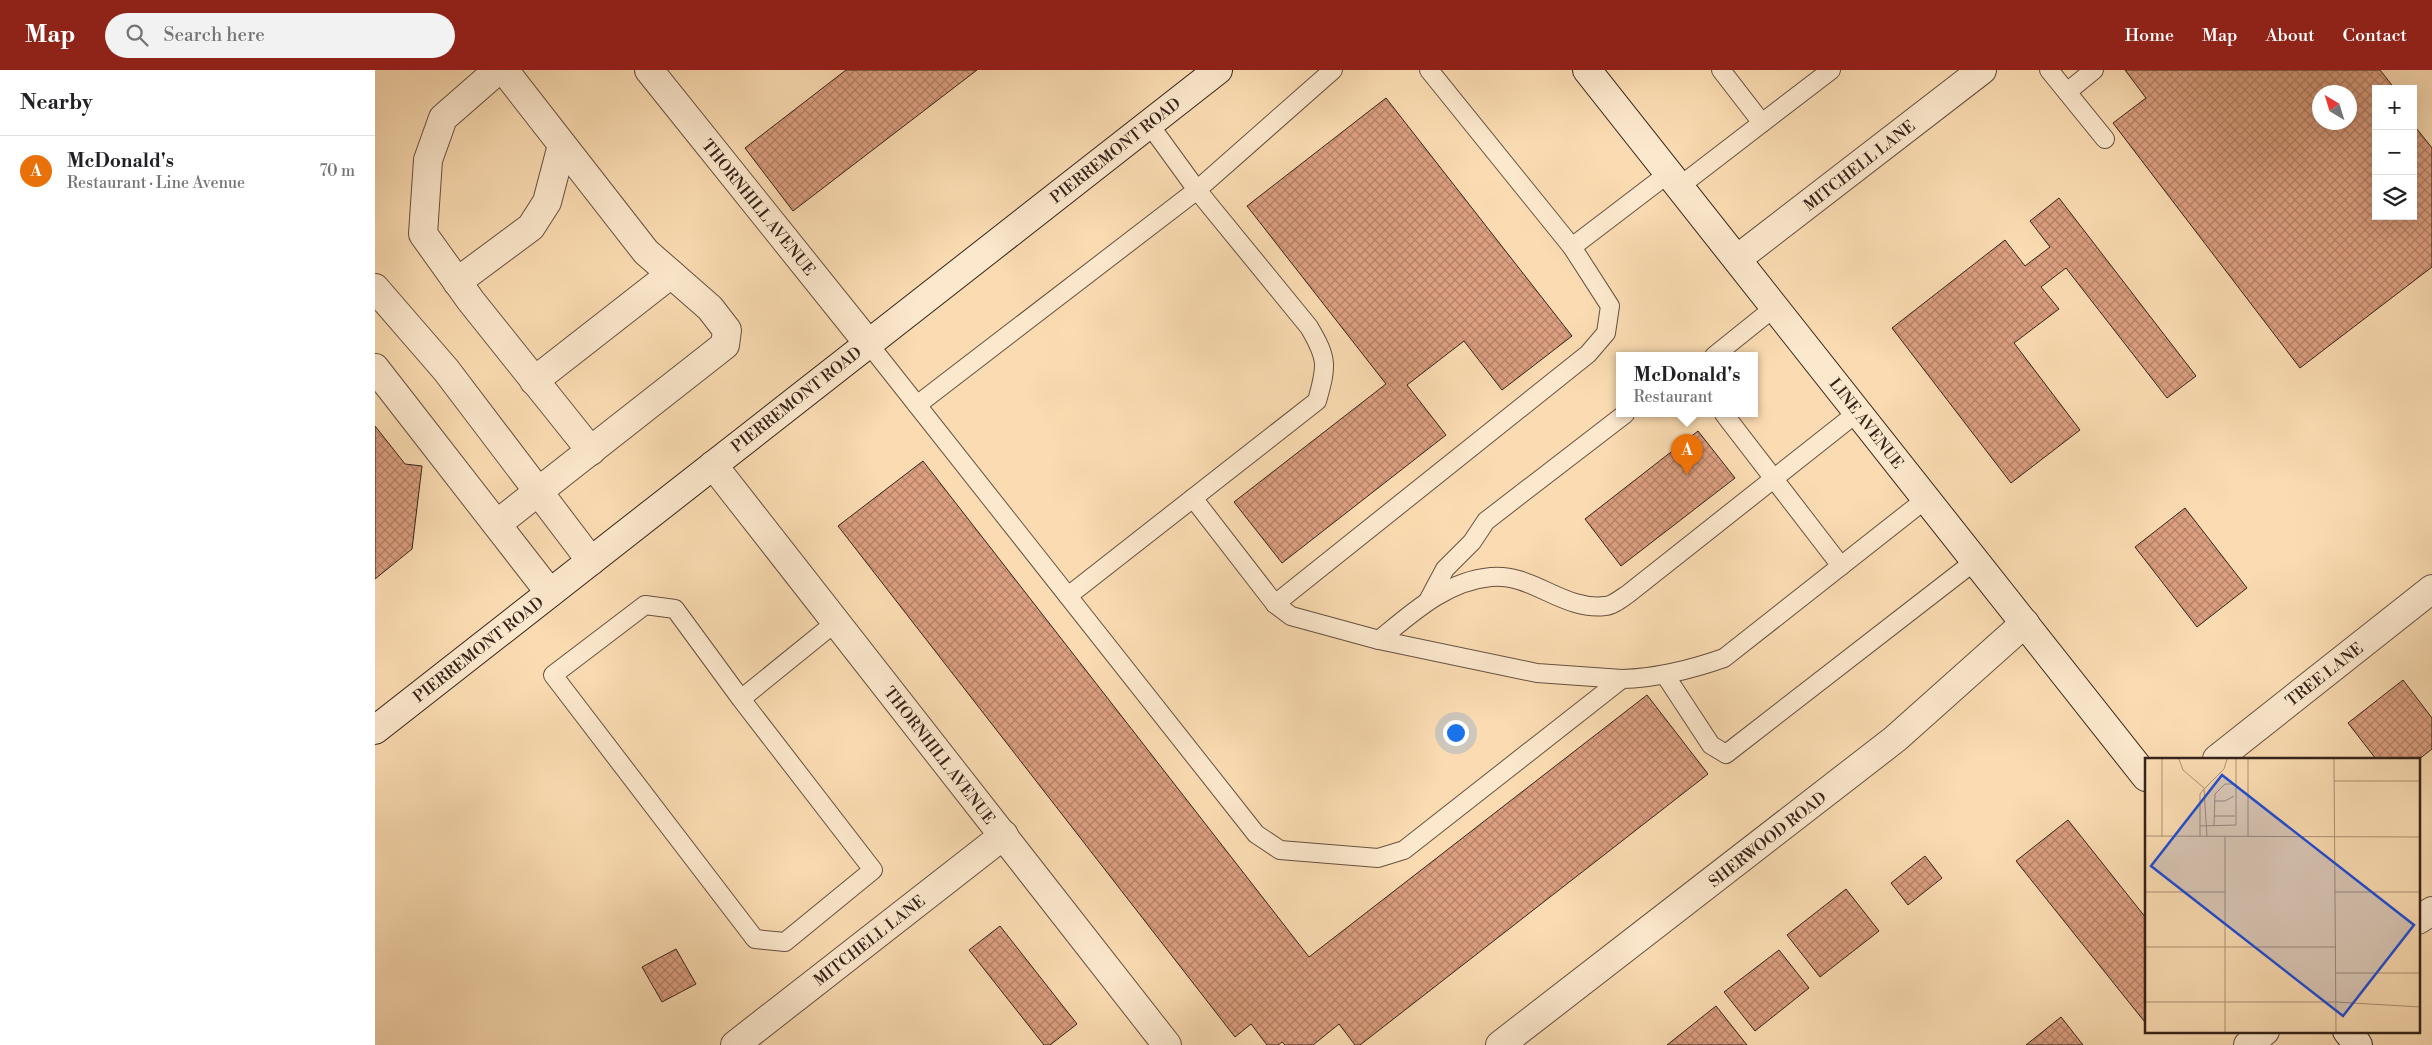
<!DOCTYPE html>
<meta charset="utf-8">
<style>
:root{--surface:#fff;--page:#f2f2f2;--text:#202124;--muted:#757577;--line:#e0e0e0;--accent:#8f2418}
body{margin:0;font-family:"Libre Bodoni",serif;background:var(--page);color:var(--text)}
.controls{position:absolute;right:15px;top:15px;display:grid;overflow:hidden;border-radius:0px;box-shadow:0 5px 20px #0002}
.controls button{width:45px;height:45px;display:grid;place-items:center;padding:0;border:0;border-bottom:1px solid var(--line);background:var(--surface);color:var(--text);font:25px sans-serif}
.compass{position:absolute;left:1937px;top:15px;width:45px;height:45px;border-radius:50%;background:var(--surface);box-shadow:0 5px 20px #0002;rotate:322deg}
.you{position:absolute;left:1080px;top:662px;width:18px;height:18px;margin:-12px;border:4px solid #fff;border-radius:50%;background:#1a73e8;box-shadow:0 0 0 8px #1a73e833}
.badge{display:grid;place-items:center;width:32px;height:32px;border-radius:50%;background:var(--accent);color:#fff;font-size:16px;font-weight:700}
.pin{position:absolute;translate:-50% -41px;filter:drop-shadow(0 1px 2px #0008)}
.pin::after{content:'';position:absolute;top:26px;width:18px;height:15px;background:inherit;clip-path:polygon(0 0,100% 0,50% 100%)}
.popup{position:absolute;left:1241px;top:282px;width:142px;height:65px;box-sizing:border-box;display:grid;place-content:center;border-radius:0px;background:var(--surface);filter:drop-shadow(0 1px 4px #0005);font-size:16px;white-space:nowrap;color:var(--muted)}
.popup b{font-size:19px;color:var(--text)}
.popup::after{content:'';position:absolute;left:50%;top:100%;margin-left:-10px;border:10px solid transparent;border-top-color:var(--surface)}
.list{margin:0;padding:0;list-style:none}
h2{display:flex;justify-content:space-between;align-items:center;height:65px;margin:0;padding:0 20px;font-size:21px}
h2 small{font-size:16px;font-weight:400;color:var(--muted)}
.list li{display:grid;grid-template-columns:32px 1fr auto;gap:15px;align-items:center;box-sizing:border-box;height:70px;padding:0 20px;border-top:1px solid var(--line)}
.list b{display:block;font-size:19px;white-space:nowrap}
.list p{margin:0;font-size:16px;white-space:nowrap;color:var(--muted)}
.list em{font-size:16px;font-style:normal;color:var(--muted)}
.icon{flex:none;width:28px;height:28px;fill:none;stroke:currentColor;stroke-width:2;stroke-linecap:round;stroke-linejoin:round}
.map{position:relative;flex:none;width:2057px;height:975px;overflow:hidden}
header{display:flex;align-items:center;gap:30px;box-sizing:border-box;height:70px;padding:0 25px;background:var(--accent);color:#fff}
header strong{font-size:24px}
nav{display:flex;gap:28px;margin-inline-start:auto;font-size:18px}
.search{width:350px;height:45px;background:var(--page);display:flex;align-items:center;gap:12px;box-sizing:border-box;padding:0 18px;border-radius:28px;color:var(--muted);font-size:19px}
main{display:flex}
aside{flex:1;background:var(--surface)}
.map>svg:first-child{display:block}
.building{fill:url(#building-cross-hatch);stroke:#35231a;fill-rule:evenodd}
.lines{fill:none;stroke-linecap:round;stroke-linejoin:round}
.service-casing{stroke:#665140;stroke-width:20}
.minor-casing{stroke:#665140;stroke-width:30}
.secondary-casing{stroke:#35231a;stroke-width:30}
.service{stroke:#fce8cd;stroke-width:18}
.minor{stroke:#fce8cd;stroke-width:28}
.secondary{stroke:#fce8cd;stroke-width:28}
.labels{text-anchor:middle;stroke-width:5;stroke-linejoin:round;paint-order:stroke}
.street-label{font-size:16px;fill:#35231a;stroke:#fce8cd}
.inset-road{fill:none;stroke:#ac9275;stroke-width:1}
.view{fill:#1d4ed8;fill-opacity:0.15;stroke:#1d4ed8;stroke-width:2.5}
.inset-edge{fill:none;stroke:#35231a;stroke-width:2.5}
</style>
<header>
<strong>Map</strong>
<div class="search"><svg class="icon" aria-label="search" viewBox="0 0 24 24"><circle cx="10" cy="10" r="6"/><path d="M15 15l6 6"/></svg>Search here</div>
<nav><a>Home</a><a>Map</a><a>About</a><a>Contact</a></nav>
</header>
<main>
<aside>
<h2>Nearby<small></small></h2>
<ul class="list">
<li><span class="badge" style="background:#e8710a">A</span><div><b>McDonald's</b><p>Restaurant · Line Avenue</p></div><em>70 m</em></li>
</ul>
</aside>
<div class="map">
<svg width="2057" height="975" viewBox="0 0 2057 975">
<defs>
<pattern id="building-cross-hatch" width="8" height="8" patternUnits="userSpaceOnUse" patternTransform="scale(1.25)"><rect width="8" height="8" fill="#dc9f80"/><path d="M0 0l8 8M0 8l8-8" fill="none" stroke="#b38168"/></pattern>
</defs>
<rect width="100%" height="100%" fill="#fbdcb2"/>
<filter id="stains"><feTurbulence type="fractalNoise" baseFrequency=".004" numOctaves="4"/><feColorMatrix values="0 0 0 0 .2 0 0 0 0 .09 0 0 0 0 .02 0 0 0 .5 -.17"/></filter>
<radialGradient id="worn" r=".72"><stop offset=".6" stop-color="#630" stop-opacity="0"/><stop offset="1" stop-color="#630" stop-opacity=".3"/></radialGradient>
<g class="building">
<path d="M471,0H602L418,141L370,78Z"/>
<path d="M1750,0H2005L2020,19H2001V146H2038V54L2057,78V197L1925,298L1738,53L1771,28ZM1944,22H1974V52H1944Z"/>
<path d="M1011,28L1197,266L1127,320L1089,271L1032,315L1071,365L907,493L859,432L1011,314L872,136Z"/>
<path d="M1684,128L1821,306L1792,328L1691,198L1666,217L1684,239L1639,273L1705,360L1636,413L1517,258L1630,170L1650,196L1675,177L1655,151Z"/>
<path d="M0,356L30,394L47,396L37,479L0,509Z"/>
<path d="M1323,361L1360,408L1246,496L1210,449Z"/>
<path d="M548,391L934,887L1272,625L1333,704L985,975H980L964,954L938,975H910L907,972L903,975H892L876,954L860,967L463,456Z"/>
<path d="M1810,438L1872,518L1822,557L1760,477Z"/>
<path d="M2028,610L2057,648V679L2043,690L2001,689L1973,653Z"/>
<path d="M1693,750L1771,848V949L1769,951L1641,791Z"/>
<path d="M1550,786L1567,808L1533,835L1516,813Z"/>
<path d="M1471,819L1504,861L1445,907L1412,865Z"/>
<path d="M625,856L702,954L675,975H669L594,880Z"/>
<path d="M301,879L321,914L287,932L267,897Z"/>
<path d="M1404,880L1434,918L1380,961L1349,922Z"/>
<path d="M1341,936L1372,975H1292Z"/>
<path d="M1686,947L1708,975H1651Z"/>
</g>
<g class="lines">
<defs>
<g id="service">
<path d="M1054,0L1197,177L1294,103"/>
<path d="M1346,0L1387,53"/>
<path d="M1674,0L1730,69"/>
<path d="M1692,22L1719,0"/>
<path d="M1305,116L1456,0"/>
<path d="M493,273L881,764L905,780L1003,788L1029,780L1247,609C1283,608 1315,600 1349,588L1551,429"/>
<path d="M1339,286L1400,237"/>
<path d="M542,335L822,120L774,54"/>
<path d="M1349,344L1466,496"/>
<path d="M818,428L900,534L916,546L1004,570L1162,603L1247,609"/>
<path d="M693,526L942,331C952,296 953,289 934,257L822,120L958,0"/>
<path d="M1054,529L1070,499L1097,472L1111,451L1250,344"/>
<path d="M900,534L1213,284L1231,263L1235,236L1197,177"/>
<path d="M1004,570C1037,543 1071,511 1116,507C1157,503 1188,541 1230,536C1237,536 1247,528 1253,524L1483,342"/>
<path d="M1290,605L1336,675L1351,684L1600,491"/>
<path d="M366,629L300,539L270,535L178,605L380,869L410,872L498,800L366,629L461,552"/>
</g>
<g id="minor">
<path d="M123,0L68,48L53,90L48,164L96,231L216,381"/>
<path d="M274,0L493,273"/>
<path d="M1362,189L1607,0"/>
<path d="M82,212L156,157L172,132L187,75"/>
<path d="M0,218L71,300L216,491"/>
<path d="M0,298L175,523"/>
<path d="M159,311L296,204"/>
<path d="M338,395L792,975"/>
<path d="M122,454L350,275L352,260L335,238L271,182L129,0"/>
<path d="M1842,689L2057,519"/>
<path d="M2043,850L2057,841"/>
<path d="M360,975L629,765"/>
<path d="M1125,975L1520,669L1650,553"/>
<path d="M1873,975L1890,961"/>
</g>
<g id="secondary">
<path d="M1212,0L1771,707"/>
<path d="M0,660L843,0"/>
<path d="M1972,961L1983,975"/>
</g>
</defs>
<use href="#service" class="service-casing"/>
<use href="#minor" class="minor-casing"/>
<use href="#secondary" class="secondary-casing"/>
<use href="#service" class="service"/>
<use href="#minor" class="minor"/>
<use href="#secondary" class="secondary"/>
</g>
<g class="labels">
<g class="street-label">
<text transform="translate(740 80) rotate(-38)" y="6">PIERREMONT ROAD</text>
<text transform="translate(1484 95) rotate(-38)" y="6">MITCHELL LANE</text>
<text transform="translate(384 137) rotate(51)" y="6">THORNHILL AVENUE</text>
<text transform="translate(421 329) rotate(-38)" y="6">PIERREMONT ROAD</text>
<text transform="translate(1492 353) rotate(52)" y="6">LINE AVENUE</text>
<text transform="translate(103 579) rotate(-38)" y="6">PIERREMONT ROAD</text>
<text transform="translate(1949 604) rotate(-38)" y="6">TREE LANE</text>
<text transform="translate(565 685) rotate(52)" y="6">THORNHILL AVENUE</text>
<text transform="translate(1392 769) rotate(-38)" y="6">SHERWOOD ROAD</text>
<text transform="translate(494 870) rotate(-38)" y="6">MITCHELL LANE</text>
</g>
</g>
<g transform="translate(1770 688)">
<rect width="275" height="275" fill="#fbdcb2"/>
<path class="inset-road" d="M17,1V79M34,1L38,12L59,30M103,1V78M189,1L191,274M189,23H275M59,31L79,11L82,1M69,43H80L89,38M69,58H90M55,68L91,67V1M69,68L70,36L80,26H89M0,78L275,79M55,79V36L59,31L62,79M80,79V274M0,134H80M190,134H275M0,189H191M191,215H275M0,244H191L275,249"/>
<path class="view" d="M77,17L269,167L198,258L6,108Z"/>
<rect width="275" height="275" class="inset-edge"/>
</g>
<rect width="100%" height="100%" filter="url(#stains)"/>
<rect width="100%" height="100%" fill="url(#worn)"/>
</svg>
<div class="controls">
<button>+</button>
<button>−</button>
<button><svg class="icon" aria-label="layers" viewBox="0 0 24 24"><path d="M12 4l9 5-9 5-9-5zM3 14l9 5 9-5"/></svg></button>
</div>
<svg class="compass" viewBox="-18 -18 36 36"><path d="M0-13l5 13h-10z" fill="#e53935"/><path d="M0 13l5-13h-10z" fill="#757577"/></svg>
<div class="you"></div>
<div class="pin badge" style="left:1312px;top:405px;background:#e8710a">A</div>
<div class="popup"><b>McDonald's</b>Restaurant</div>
</div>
</main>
